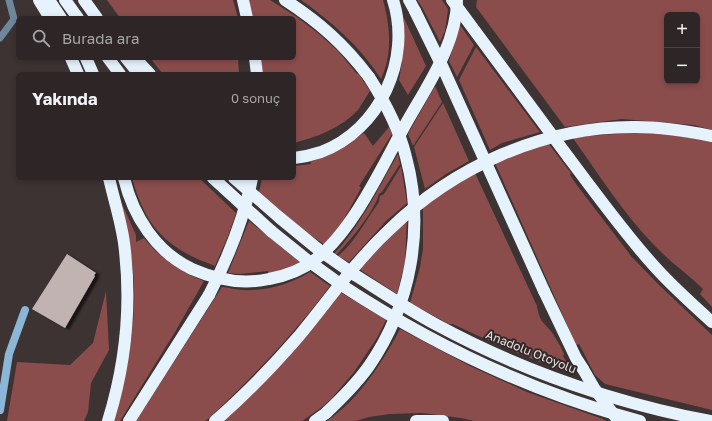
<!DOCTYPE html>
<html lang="tr">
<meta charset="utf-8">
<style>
:root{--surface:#2e2626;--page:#362e2e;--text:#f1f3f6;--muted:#a7a5a7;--line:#494343}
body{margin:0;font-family:"Golos Text",sans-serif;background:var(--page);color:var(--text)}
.controls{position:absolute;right:12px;top:12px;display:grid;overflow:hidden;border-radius:6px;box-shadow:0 2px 6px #0003}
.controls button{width:36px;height:36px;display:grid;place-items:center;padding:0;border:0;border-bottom:1px solid var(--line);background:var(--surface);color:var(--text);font:20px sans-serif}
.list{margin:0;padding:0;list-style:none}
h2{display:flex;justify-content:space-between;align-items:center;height:52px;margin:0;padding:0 16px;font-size:17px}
h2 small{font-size:13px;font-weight:400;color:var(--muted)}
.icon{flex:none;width:22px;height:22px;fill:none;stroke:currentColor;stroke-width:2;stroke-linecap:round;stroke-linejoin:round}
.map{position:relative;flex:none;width:712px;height:421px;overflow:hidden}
.search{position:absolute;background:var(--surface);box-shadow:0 2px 6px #0003;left:16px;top:16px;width:280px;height:44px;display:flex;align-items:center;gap:10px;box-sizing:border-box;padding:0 14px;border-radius:6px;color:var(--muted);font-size:15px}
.panel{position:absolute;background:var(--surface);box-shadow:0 2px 6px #0003;left:16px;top:72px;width:280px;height:108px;border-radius:6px}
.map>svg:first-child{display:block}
.green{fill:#8a4d4c;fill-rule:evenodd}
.building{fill:#c0b3b2;filter:url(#shadow)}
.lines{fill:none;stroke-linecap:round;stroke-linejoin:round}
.street{stroke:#6d889d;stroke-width:7}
.secondary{stroke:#8ab6d7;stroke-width:8}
.highway{stroke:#e6f3fd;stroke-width:12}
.highway-bridge{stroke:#e6f3fd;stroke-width:12}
.labels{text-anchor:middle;stroke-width:4;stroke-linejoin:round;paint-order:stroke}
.street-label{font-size:12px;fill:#e3dddc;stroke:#332929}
</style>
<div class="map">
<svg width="712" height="421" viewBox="0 0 712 421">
<defs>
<filter id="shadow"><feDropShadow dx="4" dy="2" stdDeviation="1" flood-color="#0009"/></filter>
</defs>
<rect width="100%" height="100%" fill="#3d3333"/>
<g class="green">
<path d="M107,0H233L238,18H120Z"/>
<path d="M250,0H270L297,17L319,34L338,51L357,74L358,73L370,91C366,97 362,104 358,110C341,128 317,137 294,143V74H263L261,58H294V18H253L249,1Z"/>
<path d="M301,0H383C390,26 393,54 381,79C360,46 332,22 301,0Z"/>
<path d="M417,0H442L448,9L445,31L440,42L422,7Z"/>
<path d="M477,0H712V130L694,125L622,119L565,127L476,7ZM667,15H697V81H667Z"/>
<path d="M404,18L426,66L408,95L399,80C403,59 404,39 404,18Z"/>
<path d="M460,25L474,45L457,77L449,61Z"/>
<path d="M476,47L540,132L502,143L490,150L459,80Z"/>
<path d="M150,58H238L239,74H163Z"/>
<path d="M435,86L442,102L413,146L408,134Z"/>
<path d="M443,103L469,161L446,174L425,189L414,147Z"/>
<path d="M389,127L392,134L359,186L361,188L337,232L325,245L303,230L259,193L262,178H294V166L311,164L310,162L331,154L364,133L373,146Z"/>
<path d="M630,133H657L712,141V307L700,294L703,289C688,274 670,262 655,246C623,213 599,175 573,138L589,136Z"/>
<path d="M548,143L571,173L570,175L576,184L631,256L658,284L712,335V410L605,384L595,375L579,344L576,345L495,163Z"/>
<path d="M398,154L400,164L382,192L379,194C374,212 350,241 336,255L334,254C361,225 378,188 398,154Z"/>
<path d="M401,166L407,203L386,221L349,262L338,256C355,242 366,220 379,202L380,196L384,194Z"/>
<path d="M475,173L537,306C540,324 544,321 553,334C557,340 561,347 564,354L563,356L571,369L568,372C528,359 491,342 453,324H449L410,303L420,267L423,249V206L439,195Z"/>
<path d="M132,178H199L236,213L228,236L215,266C166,248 146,228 132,178Z"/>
<path d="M122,204L136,235V242L144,238C160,258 180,272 204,281L175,332L120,421H114C128,368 139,317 132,261C129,242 125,223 122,204Z"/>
<path d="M407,218L405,262L397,294L359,269Z"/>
<path d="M249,221L300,262L286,270L268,274V271L240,274L228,273Z"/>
<path d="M310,272L330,286C294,334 253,377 209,418L205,421H136L222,287C231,288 241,291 250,290C271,290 292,283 310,272Z"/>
<path d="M106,291L109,350L91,383L88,412L84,421H7L17,362L70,365L93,343Z"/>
<path d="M340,292L386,320L377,338L354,372L331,399L322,407L302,421H219Z"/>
<path d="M400,329L470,366L527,392L603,419L606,421H474L461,418L422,413L390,414L369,417L356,421H327C359,399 382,363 400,329Z"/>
</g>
<path class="building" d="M67,254L96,273L94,275L95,276L65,328L32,309Z"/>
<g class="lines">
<path class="street" d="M0,38L14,19L9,0"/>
<path class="secondary" d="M0,410L9,354L25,310"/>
<g class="highway">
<path d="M39,0L50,18"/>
<path d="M49,0L61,18"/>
<path d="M65,0L78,18"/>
<path d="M84,0L97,18"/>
<path d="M243,0L247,18"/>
<path d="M285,0C319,22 344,44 369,77"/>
<path d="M409,0L415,11"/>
<path d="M71,58L78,74"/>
<path d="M86,58L93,74"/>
<path d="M108,58L120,74"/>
<path d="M126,58L139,74"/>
<path d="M135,58L150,74"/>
<path d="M255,58L257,74"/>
<path d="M294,158C303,157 312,155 321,152C380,130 412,59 393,0"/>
<path d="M569,158C597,195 624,233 655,267C672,286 692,304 712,322"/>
<path d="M124,178C133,216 156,252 192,269C217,280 242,285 269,279C285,276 302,270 316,259C353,230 381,169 404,127C425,89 457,45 457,0"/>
<path d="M213,178L271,231"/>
<path d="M234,178L280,218"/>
<path d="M355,275C382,292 409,310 437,325C522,371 616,403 710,421"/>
<path d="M343,286C435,346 533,393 640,421"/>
<path d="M544,291L576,358L583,369"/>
<path d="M108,421C126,363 132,304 124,243C121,221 114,200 109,178"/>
<path d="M129,421L209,295"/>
<path d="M215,421C245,395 273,366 299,336C328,301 355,262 388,231C453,167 543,126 636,127C662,127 687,131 712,136"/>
<path d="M315,421L326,413"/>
<path d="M416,421H443"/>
</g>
<g class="highway-bridge">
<path d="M452,0L569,158"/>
<path d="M415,11L443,68L544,291"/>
<path d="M280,218L319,250L355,275"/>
<path d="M271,231L307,260L343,286"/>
<path d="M209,295C228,258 244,219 252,178"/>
<path d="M583,369L594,388L617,419"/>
<path d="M326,413C342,398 357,383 369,366C411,305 425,228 406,157C399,128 385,102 369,77"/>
</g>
</g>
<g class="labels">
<g class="street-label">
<text transform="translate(531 352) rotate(22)" y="4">Anadolu Otoyolu</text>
</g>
</g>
</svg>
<div class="controls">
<button>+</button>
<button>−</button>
</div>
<div class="search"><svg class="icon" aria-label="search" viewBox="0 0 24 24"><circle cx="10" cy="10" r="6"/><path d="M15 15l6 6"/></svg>Burada ara</div>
<section class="panel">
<h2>Yakında<small>0 sonuç</small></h2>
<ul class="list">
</ul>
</section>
</div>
